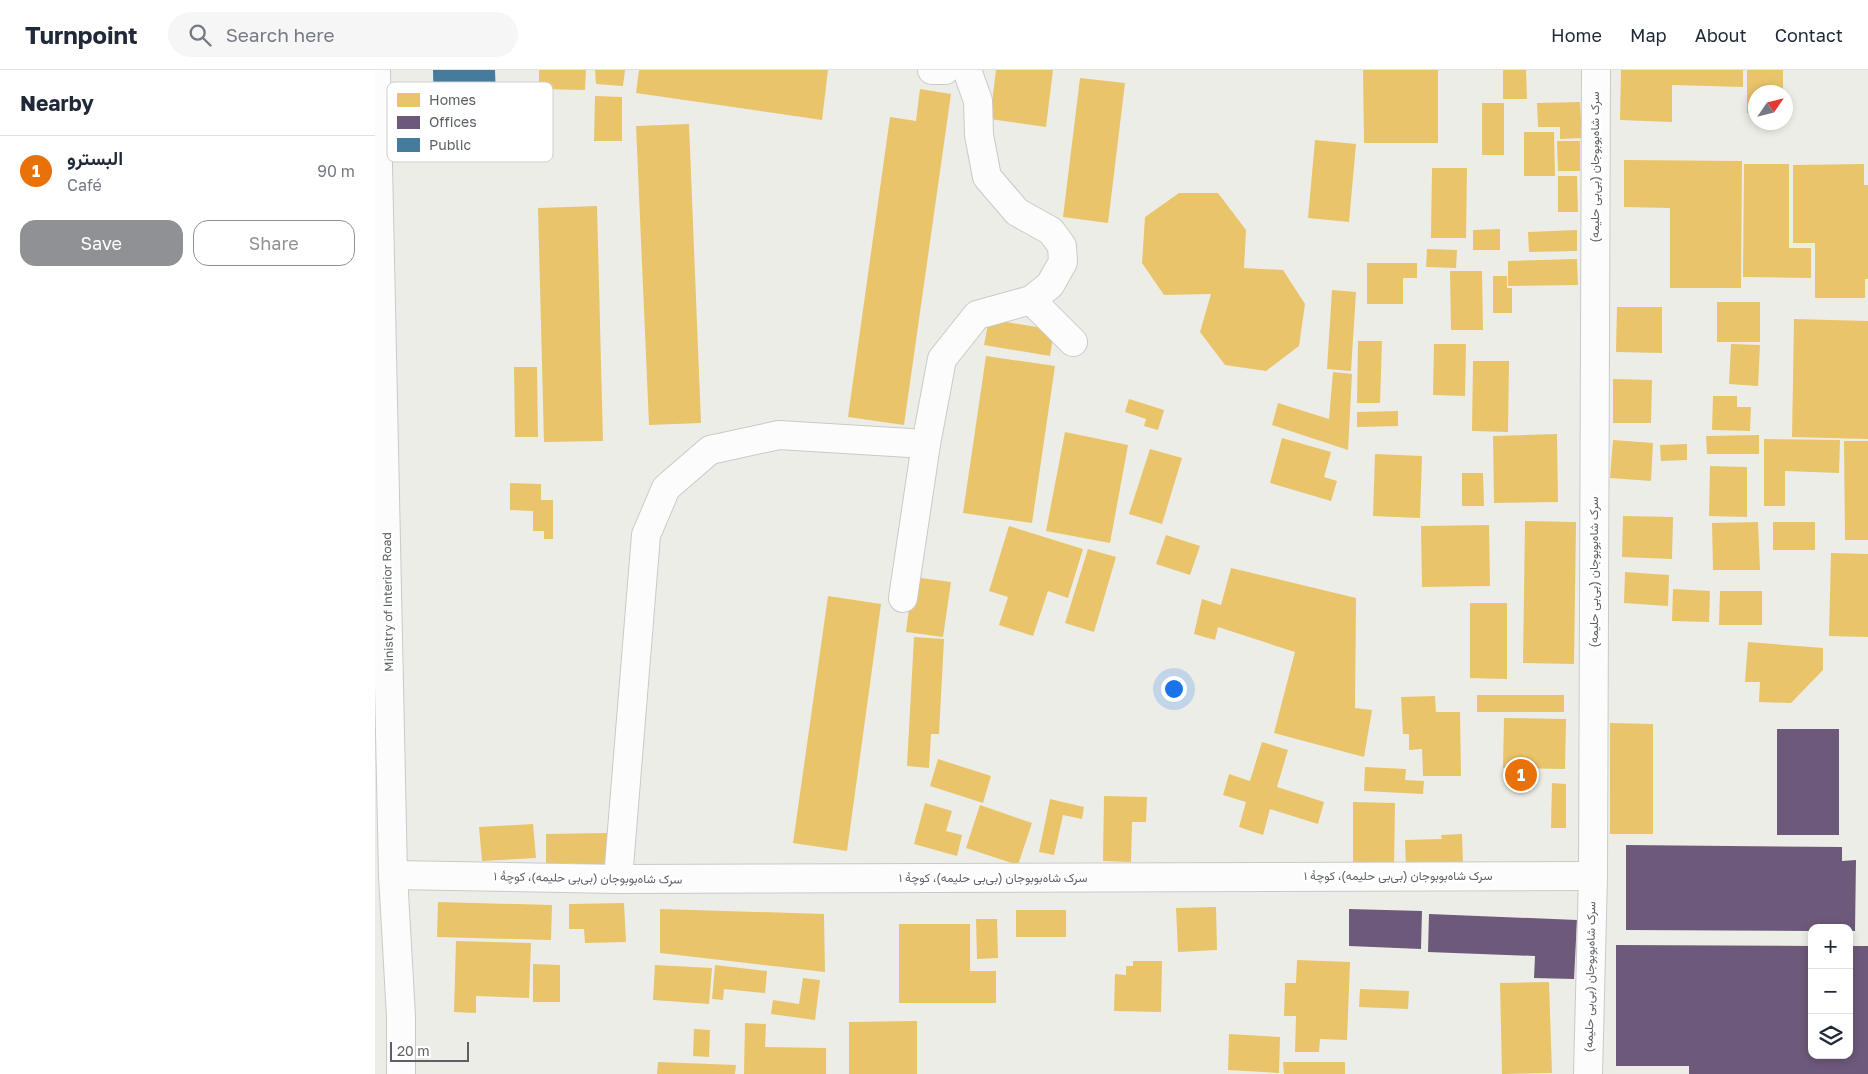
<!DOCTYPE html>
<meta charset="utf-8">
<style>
:root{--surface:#fff;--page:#f6f6f7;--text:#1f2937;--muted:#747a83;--line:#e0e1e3;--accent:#8f9194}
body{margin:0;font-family:"Golos Text",Vazirmatn,sans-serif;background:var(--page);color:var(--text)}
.controls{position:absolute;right:15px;bottom:15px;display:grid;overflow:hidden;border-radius:10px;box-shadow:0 2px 8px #0003}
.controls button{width:45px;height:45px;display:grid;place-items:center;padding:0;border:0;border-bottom:1px solid var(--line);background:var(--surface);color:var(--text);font:25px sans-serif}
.compass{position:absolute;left:1373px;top:15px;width:45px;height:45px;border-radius:50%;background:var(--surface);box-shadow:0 2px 8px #0003;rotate:55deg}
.scale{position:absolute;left:15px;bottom:12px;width:79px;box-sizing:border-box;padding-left:5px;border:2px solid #5c6066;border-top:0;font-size:14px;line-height:18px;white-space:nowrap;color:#5c6066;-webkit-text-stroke:4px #fff;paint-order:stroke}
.you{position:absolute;left:798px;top:618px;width:18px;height:18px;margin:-12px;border:4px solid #fff;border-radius:50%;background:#1a73e8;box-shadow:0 0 0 8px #1a73e833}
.badge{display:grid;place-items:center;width:32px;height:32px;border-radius:50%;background:var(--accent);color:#fff;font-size:16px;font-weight:700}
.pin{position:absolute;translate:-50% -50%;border:2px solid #fff;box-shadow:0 1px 5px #0006}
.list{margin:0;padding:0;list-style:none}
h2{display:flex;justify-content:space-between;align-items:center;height:65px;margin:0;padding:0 20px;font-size:21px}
h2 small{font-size:16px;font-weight:400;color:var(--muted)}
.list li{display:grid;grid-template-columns:32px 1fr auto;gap:15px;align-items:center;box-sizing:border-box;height:70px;padding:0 20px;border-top:1px solid var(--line)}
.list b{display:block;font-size:19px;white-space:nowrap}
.list p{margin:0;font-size:16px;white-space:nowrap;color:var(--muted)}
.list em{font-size:16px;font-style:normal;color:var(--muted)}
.actions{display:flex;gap:10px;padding:15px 20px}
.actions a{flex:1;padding:11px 0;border:1px solid var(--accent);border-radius:15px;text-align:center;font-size:18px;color:var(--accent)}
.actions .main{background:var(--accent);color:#fff}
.icon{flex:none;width:28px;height:28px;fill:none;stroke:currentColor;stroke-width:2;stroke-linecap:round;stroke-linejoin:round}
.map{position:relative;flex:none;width:1493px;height:1004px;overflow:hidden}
header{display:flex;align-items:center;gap:30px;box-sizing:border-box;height:70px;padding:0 25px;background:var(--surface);border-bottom:1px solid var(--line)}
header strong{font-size:24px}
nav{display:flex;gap:28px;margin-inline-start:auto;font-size:18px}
.search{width:350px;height:45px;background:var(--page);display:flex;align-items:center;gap:12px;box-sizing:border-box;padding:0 18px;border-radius:28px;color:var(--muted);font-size:19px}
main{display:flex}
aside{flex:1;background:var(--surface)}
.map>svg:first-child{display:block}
.homes{fill:#e9c46a}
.offices{fill:#6d597a}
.public{fill:#457b9d}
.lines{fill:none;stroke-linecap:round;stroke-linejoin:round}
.minor-casing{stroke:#c9cac8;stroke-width:30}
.minor{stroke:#fcfcfc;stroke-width:28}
.labels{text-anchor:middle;stroke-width:5;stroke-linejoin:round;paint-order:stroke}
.street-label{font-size:12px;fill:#5c6066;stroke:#fff}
.key{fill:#fff;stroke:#cecfd1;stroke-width:1}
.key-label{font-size:14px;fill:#5c6066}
</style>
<header>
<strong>Turnpoint</strong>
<div class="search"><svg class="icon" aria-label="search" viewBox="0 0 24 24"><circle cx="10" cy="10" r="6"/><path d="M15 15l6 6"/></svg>Search here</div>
<nav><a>Home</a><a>Map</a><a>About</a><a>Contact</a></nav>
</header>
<main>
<aside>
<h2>Nearby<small></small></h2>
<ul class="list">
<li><span class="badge" style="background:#e8710a">1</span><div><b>البسترو</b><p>Café</p></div><em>90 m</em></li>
</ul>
<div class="actions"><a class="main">Save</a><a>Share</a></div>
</aside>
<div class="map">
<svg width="1493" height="1004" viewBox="0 0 1493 1004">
<rect width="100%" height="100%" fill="#edede8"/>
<g class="homes">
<path d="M164,0H211L210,20L164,19Z"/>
<path d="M220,0H250L248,16L221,14Z"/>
<path d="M264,0H453L447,50L261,23Z"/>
<path d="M621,0H678L671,57L615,49Z"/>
<path d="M988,0H1063V73H989Z"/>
<path d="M1128,0H1151L1152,29H1128Z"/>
<path d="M1246,0H1368V17L1297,15V52L1245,50Z"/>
<path d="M1372,0H1408V22H1380V43H1372Z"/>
<path d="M705,8L750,13L733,153L688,147Z"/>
<path d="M545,19L576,24L529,355L473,347L515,47L541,51Z"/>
<path d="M220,26L247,27V71H219Z"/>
<path d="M1205,32L1207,68L1185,69V57H1163L1162,33Z"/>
<rect x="1107" y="33" width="22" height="52"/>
<path d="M314,54L326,353L274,355L261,56Z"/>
<path d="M1149,62H1179L1180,106H1149Z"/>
<path d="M940,70L981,74L974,152L933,148Z"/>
<path d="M1182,71H1205V101H1183Z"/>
<path d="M1249,90L1367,91L1366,218H1295V138L1249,137Z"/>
<path d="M1369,94H1414V178H1436V208L1368,207Z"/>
<path d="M1489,94V115H1493V209H1490V228H1440V173H1418V95Z"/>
<path d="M1057,98H1092L1091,168H1056Z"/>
<path d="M1183,106H1202L1203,142H1183Z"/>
<path d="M804,123H843L871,160L869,198L908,200L930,234L924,276L891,301L850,295L825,262L836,224L789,225L767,193L770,147Z"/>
<path d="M222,136L228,371L169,372L163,138Z"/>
<path d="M1125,159V180H1098V160Z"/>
<path d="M1202,160V181L1154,182L1153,162Z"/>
<path d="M1052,179L1082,180L1081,198L1051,197Z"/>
<path d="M1202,189L1203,215L1133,216V191Z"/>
<path d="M992,193H1042V208H1028V234H992Z"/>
<path d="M1075,201H1107L1108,260H1076Z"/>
<path d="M1118,206H1132V218H1137V243H1118Z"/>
<path d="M957,220L981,222L976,301L952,299Z"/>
<rect x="1342" y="232" width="43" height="40"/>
<path d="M1242,237H1287V283L1241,282Z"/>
<path d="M614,249L679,260L675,286L609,275Z"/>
<path d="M1419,249L1493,251V369L1417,367Z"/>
<path d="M983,271H1007L1005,333H982Z"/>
<path d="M1059,274H1091L1090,326L1058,325Z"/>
<path d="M1356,274L1385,275L1383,316L1354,314Z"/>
<path d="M611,286L680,296L657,453L588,443Z"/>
<path d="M1098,291H1134L1133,362L1097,361Z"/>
<path d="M139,297H162L163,367H140Z"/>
<path d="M958,302L977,304L973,380L897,355L903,333L954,349Z"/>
<path d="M1238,309L1277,310L1276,353H1238Z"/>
<path d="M1338,326H1362V337H1376L1375,361L1337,360Z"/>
<path d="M754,329L789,340L783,360L769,356L771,349L750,342Z"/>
<path d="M1023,341V356L982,357V342Z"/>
<path d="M690,362L753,375L735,473L671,461Z"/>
<path d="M1182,364L1183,432L1119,433L1118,366Z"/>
<path d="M1384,365V384H1332L1331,366Z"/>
<path d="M907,368L956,382L949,407L962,411L956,431L895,413Z"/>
<path d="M1389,369L1465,370L1464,403L1410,401V436H1389Z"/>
<path d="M1238,370L1278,373L1276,411L1235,408Z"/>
<path d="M1469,371H1493V470H1470Z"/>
<path d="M1312,374V390L1286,391L1285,375Z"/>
<path d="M775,379L807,388L787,454L754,444Z"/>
<path d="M1000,384L1047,386L1045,448L998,446Z"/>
<path d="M1335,396L1372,397V447L1334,446Z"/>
<path d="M1087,403H1108L1109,436H1087Z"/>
<path d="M135,413L166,414V430H178V469H169V461H158V441L135,440Z"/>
<path d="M1248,446L1298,447L1297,489L1247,487Z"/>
<path d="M1150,451L1201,452L1199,594L1148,593Z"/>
<path d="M1383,452L1385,500H1338L1337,453Z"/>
<rect x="1398" y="452" width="42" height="28"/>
<path d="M1114,455L1115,516L1047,517L1046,456Z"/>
<path d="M634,456L708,479L693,528L673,521L658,566L624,555L633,527L614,521Z"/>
<path d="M791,465L825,476L815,505L781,494Z"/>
<path d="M713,479L741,487L719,562L690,553Z"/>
<path d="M1456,483L1493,484V567L1454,566Z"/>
<path d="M856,498L981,528L980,638L997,640L989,687L899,663L920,582L843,557L840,570L819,564L827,529L846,535Z"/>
<path d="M1250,502L1294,505L1293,536L1249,533Z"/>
<path d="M538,507L576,512L568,567L531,562Z"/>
<path d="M1298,519L1335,521L1334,552L1297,551Z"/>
<path d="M1345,521H1387V555H1344Z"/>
<path d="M453,526L506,534L472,781L418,773Z"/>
<path d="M1095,533H1132V609L1095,608Z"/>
<path d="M539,567L569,569L564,664H556L554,698L532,696Z"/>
<path d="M1373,572L1448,578V600L1416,633L1384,632L1385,612H1370Z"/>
<rect x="1102" y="625" width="87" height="17"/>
<path d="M1060,626L1061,642H1085L1086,706H1048L1047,679L1034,680V664H1028L1026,627Z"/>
<path d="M1129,648L1191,649L1190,699L1128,698Z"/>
<path d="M1235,653L1278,654V764H1235Z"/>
<path d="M887,672L913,680L902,717L949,732L943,754L895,739L888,765L864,757L871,732L848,725L854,704L875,711Z"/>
<path d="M563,689L616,706L608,733L555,716Z"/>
<path d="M990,697L1031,699L1030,710L1049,711L1048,724L989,721Z"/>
<path d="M1177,713L1191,714V758H1176Z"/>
<path d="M729,726L772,727L771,752H757L756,792L728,791Z"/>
<path d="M675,729L709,737L707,749L688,745L679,785L664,782Z"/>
<path d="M978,732L1020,733L1019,797H978Z"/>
<path d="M550,733L577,741L571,761L587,765L582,786L539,774Z"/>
<path d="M605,735L657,753L643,795L591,778Z"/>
<path d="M158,754L161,788L107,791L104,757Z"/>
<path d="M232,763L234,805L200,806V793H171V764Z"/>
<path d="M1087,764L1088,797L1031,798L1030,770L1067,769L1066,765Z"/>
<path d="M63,832L177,835L176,870L62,867Z"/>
<path d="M249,833L251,872L210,873L209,859H194V834Z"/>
<path d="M841,837L842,880L803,882L801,838Z"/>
<path d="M285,839L449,844L450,902L285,883Z"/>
<rect x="641" y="840" width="50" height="27"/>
<path d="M601,849H622L623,888L602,889Z"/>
<path d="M524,854H595V901H621V933H524Z"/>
<path d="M81,871L156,873L154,928L101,926V943L79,942Z"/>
<path d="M922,890L975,892L972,970L945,969L944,982H920L921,946H909L910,913H921Z"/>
<path d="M758,891H787L786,942L739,941L740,904L751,905V896H758Z"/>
<path d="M158,894L185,895V932H158Z"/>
<path d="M280,895L337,898L334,934L278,930Z"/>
<path d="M340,895L392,901L390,923L349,919L348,930L337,929Z"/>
<path d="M428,908L445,910L440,950L396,944L398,930L424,934Z"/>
<path d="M1174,912L1177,1003L1127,1004L1125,913Z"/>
<path d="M985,919L1034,921L1033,939L984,937Z"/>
<path d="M542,951V1004H474V952Z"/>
<path d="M370,953L391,954L390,977L451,978V1004H369Z"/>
<path d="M319,959L335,960L334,987L318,986Z"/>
<path d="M854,964L905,967L904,1003L853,1000Z"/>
<path d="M283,992L361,995L360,1004H282Z"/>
<path d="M908,992H970V1004H909Z"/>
</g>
<g class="offices">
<rect x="1402" y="659" width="62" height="106"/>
<path d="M1251,775L1467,777V791L1481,790L1480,861H1474V858H1437V861L1251,860Z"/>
<path d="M974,839L1047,841L1046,879L974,876Z"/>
<path d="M1054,844L1202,850L1199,909L1159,908L1160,886L1053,882Z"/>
<path d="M1241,875L1437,876V985H1474V876H1493V1004H1314V996H1241Z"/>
</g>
<path class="public" d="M58,0H120L123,83L60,85Z"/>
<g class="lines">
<defs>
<g id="minor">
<path d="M1,0L18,805L26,947V1004"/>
<path d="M557,0H570"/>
<path d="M656,230L698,272"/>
<path d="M528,528L551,374L567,289L602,245L656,230L675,215L688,192L687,176L676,161L642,142L612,107L604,65L603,31L592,0"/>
<path d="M18,805L243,809L1218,806"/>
<path d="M243,809L271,465L291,418L335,380L404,365L551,374"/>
<path d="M1213,1004L1218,806L1221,0"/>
</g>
</defs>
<use href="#minor" class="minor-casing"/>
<use href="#minor" class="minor"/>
</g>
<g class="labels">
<g class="street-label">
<text transform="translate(1220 97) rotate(-90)" y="4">سرک شاه‌بوبوجان (بی‌بی حلیمه)</text>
<text transform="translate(1219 502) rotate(-90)" y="4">سرک شاه‌بوبوجان (بی‌بی حلیمه)</text>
<text transform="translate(13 532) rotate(-91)" y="4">Ministry of Interior Road</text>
<text x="1023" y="810">سرک شاه‌بوبوجان (بی‌بی حلیمه)، کوچۀ ۱</text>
<text transform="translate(213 808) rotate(1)" y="4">سرک شاه‌بوبوجان (بی‌بی حلیمه)، کوچۀ ۱</text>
<text x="618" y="812">سرک شاه‌بوبوجان (بی‌بی حلیمه)، کوچۀ ۱</text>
<text transform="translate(1215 907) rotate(-89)" y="4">سرک شاه‌بوبوجان (بی‌بی حلیمه)</text>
</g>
</g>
<rect x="12" y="12" width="166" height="80" rx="8" class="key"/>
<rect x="22" y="23" width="23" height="14" fill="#e9c46a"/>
<rect x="22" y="46" width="23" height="13" fill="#6d597a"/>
<rect x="22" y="68" width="23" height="14" fill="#457b9d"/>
<g class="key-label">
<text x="54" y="35">Homes</text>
<text x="54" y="57">Offices</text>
<text x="54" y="80">Public</text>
</g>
</svg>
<div class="controls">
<button>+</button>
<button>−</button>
<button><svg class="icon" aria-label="layers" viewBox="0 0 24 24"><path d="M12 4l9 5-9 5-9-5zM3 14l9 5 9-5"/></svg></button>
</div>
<svg class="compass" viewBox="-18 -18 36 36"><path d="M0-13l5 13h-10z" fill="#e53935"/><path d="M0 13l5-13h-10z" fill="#747a83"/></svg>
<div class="scale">20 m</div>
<div class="you"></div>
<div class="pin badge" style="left:1146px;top:705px;background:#e8710a">1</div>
</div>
</main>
